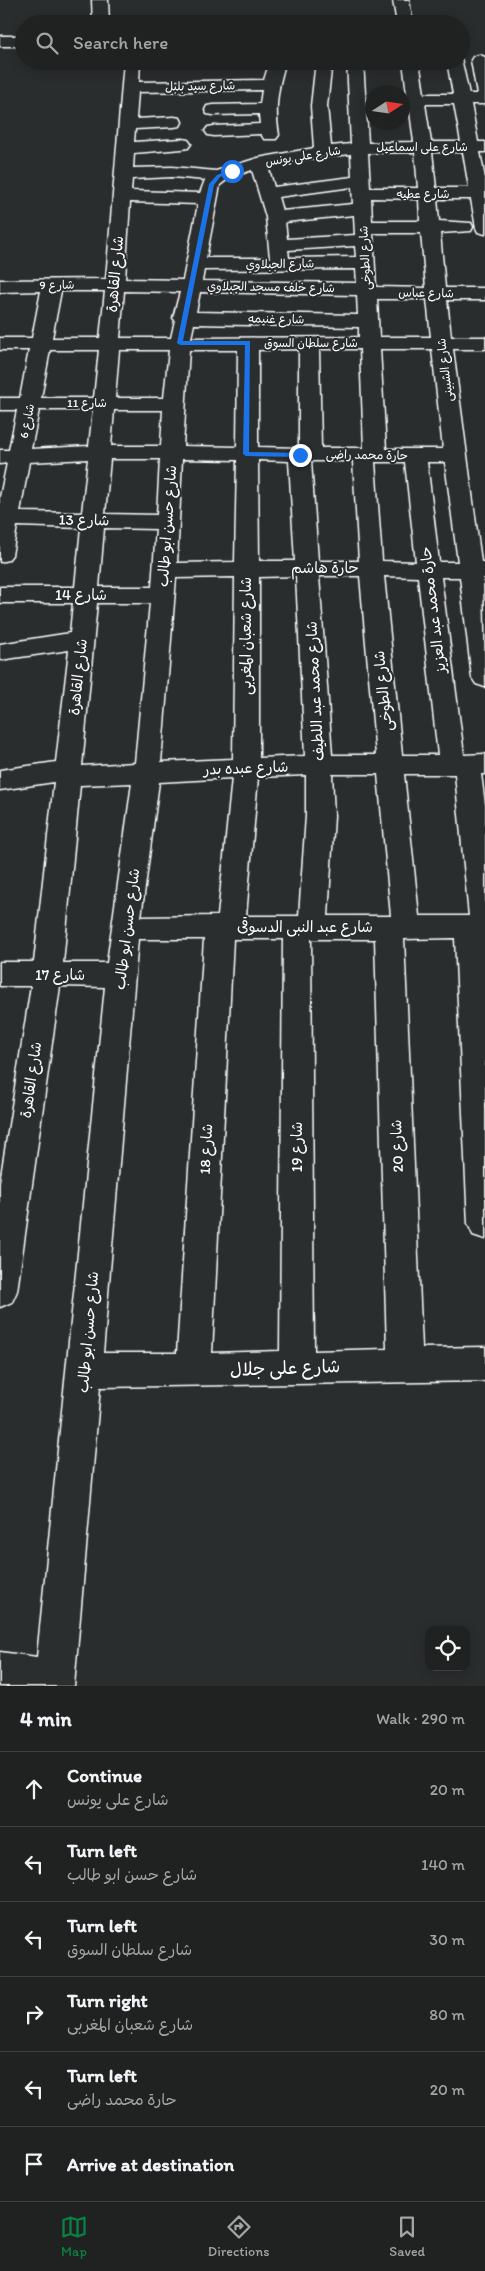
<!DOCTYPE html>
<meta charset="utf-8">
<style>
:root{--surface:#202222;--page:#282a2a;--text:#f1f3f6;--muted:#a2a4a5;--line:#3d3f40;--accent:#0b8043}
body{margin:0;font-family:Itim,"Playpen Sans Arabic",sans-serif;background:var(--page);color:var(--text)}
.controls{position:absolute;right:15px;bottom:15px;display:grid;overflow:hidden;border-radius:10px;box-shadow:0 2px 12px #0003}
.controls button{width:45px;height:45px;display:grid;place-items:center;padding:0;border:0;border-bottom:1px solid var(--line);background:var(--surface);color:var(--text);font:25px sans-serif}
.compass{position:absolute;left:365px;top:85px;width:45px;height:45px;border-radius:50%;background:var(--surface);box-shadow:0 2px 12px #0003;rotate:78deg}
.stop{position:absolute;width:15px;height:15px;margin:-11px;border:4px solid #1a73e8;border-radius:50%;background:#fff}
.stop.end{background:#1a73e8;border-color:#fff;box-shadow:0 1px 5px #0008}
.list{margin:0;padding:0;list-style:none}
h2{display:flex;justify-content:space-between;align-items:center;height:65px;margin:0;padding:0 20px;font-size:21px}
h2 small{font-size:16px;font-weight:400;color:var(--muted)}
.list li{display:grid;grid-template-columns:32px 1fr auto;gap:15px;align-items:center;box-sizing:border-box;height:75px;padding:0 20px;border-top:1px solid var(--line)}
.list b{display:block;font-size:19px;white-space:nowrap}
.list p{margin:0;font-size:16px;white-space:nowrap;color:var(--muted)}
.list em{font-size:16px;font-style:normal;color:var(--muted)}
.icon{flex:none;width:28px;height:28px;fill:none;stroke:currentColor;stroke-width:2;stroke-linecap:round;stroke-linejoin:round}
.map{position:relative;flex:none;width:485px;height:1686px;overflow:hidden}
.search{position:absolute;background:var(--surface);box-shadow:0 2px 12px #0003;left:15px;right:15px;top:15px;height:55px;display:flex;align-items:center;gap:12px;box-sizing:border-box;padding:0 18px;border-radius:28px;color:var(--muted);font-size:19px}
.sheet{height:515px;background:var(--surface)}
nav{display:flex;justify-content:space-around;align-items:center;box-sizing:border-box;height:70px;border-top:1px solid var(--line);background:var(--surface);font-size:14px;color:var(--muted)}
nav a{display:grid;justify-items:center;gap:2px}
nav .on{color:var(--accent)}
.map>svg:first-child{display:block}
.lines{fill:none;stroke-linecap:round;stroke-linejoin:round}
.minor-casing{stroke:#fff;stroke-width:3}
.minor{fill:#2a2d2e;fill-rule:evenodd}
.route{fill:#1a73e8}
.labels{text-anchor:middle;stroke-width:4;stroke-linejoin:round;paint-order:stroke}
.far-street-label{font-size:12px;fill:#fff;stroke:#2a2d2e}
.street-label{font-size:15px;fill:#fff;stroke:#2a2d2e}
.near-street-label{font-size:18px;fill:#fff;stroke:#2a2d2e}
</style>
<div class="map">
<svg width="485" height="1686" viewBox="0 0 485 1686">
<rect width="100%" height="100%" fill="#2a2d2e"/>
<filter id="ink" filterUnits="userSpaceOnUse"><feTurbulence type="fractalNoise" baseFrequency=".02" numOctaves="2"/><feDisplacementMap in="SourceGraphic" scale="10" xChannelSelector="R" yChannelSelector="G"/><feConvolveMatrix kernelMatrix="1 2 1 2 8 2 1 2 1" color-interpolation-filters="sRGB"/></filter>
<g filter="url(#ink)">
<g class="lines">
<defs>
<g id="minor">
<path d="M92,0H108L109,24H93Z"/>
<path d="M393,0H409L413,24H397Z"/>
<rect x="0" y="36" width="24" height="10"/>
<path d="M479,55L485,57V104H471L478,142H485V152H480L485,179V234L478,232L476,228L471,199H437L439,221L471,223L473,227L471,231L440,233L445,288H485V300H447L451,337H485V349H453L481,562H485V578H483L485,687L476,684L472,678L460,577H441L464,755L485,754V774H481L485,805V1239L473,1235L468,1224L455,938L404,939L422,1348L485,1347V1381L100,1387L74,1686H0V1652L37,1657L105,987L60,986L17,1291L12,1302L0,1307V1182L31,986H0V962H34L54,782L0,790V770L56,762L69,650L0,660V644L70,633L73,603H0V587H75L81,528L17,526L12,555L8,560L0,562V497L7,463L0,464V450H9L17,410H0V398H20L29,350H0V338H32L41,291L0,292V280L106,279L124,61H140L139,82L264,80L270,61H286C278,86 274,109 279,135L276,139H264L261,134L214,136L208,135L205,131L208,127L214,126L260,124L259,114L213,115L207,114L205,110L207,106L213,105L260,104L262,90L138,92L136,119L174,117L180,118L182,122L180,126L174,127L135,129L134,142L182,139L188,140L191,144L188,148L182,149L134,153L133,168L172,167L216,171L258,158L314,148L311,106L316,61H332L327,106L331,146L351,144L347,61H363L368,143L414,142L409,104H402V94H407L403,61H419L424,94H453L447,61H461V58L469,94H477L471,60L473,57ZM425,104H454L461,142H431ZM415,152L418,188H370L368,153ZM432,152H463L469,188H436ZM351,154L352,177L274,187L268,166L306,159ZM252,170L266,217L270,258H206L220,185L229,178ZM172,177L205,180L200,193L131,191L132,179ZM352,187L353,204L282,211L278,197ZM371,198L419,199L420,221H372ZM130,202L198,204L183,280L125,279ZM354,215L355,235L287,239L285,222ZM373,233H421L426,288L376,287ZM355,246L356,257L289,258L288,250ZM356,269L357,283L202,281L204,270ZM61,291H105L100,338H52ZM124,291L180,292L173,318L175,320L171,338H120ZM200,292L357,295L358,315L196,312ZM377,299H427L431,337H379ZM194,324L359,327V337L191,338ZM299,349V448L258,447V350ZM319,349H360L364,448H321ZM380,349H432L443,449H386ZM50,350H99L94,398H41ZM119,350H169L164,398H115ZM189,350H238L237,447L183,446ZM39,410H93L89,446L31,449ZM114,410H163L161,446H111ZM88,459L82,513L20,512L29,462ZM110,459H160L157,515L105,514ZM182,459L237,460L235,562L177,563ZM258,460L289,461L295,561H259ZM311,461H353L359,561H318ZM375,462H405L416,562L382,561ZM427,462H445L458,562H439ZM104,528L156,529L152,587H99ZM296,576L305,756L259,758V577ZM319,576H360L376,755H332ZM384,576L418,577L438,755H402ZM235,577L233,759L161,762L176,578ZM97,603H150L135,763L82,766ZM332,774H378L391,916H328L334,816ZM404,774H455L469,916H419ZM306,775V816L299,916H246L258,777ZM232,778L218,916L141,917L159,782ZM132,783L107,963H63L80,785ZM138,939H204L177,1353H103ZM233,939H283L280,1351L212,1353ZM311,939H375L387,1349L314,1351Z"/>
</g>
</defs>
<use href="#minor" class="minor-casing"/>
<use href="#minor" class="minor"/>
</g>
</g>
<path class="route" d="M232,169L234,172L220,177L214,185L183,341H250L249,452L302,453L300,457L246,456L243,454L245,345H180L177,343L209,184L217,175Z"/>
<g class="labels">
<g class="far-street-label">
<text transform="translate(200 86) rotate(-1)" y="4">شارع سيد بلبل</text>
<text x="422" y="151">شارع على اسماعيل</text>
<text transform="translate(303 156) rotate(-9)" y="4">شارع على يونس</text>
<text x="423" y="198">شارع عطيه</text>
<text transform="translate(365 258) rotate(-93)" y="4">شارع الطوخى</text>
<text transform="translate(280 264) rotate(-1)" y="4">شارع الجبلاوي</text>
<text transform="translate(57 285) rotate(-1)" y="4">شارع 9</text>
<text transform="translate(271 287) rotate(1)" y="4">شارع خلف مسجد الجبلاوي</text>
<text transform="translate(426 293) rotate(1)" y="4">شارع عباس</text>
<text transform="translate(276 319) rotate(1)" y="4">شارع غنيمه</text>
<text x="311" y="347">شارع سلطان السوق</text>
<text transform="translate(445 370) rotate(-97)" y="4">شارع الشبينى</text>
<text x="87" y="407">شارع 11</text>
<text transform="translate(27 421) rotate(-79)" y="4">شارع 6</text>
<text transform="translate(367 455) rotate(1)" y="4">حارة محمد راضى</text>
</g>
<g class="street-label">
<text transform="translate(115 274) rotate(-85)" y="5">شارع القاهرة</text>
<text transform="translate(84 520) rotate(1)" y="5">شارع 13</text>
<text transform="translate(167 526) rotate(-86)" y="5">شارع حسن ابو طالب</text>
<text x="325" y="573">حارة هاشم</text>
<text x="81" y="600">شارع 14</text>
<text transform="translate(433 610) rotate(-97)" y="5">حارة محمد عبد العزيز</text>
<text transform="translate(246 636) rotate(-90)" y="5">شارع شعبان المغربى</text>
<text transform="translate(78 677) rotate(-84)" y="5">شارع القاهرة</text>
<text transform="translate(315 691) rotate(-93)" y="5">شارع محمد عبد اللطيف</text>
<text transform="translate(383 691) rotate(-96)" y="5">شارع الطوخى</text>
<text transform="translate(246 768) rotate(-2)" y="5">شارع عبده بدر</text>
<text x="305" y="932">شارع عبد النبى الدسوقى</text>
<text transform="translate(127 929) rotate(-83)" y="5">شارع حسن ابو طالب</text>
<text x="60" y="980">شارع 17</text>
<text transform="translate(31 1080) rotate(-82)" y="5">شارع القاهرة</text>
<text transform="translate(397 1146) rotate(-92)" y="5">شارع 20</text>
<text transform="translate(297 1147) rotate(-90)" y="5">شارع 19</text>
<text transform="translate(206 1149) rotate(-87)" y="5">شارع 18</text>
<text transform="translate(88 1332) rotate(-85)" y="5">شارع حسن ابو طالب</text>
</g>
<g class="near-street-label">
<text transform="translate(285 1368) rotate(-2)" y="6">شارع على جلال</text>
</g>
</g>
</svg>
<div class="controls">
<button><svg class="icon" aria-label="locate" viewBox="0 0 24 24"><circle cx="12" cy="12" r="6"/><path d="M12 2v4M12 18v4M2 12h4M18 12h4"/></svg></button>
</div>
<svg class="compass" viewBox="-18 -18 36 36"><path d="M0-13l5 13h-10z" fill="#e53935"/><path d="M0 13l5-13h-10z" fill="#a2a4a5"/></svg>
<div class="stop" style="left:232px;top:171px"></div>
<div class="stop end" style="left:300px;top:455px"></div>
<div class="search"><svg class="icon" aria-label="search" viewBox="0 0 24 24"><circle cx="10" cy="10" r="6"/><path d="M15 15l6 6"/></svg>Search here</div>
</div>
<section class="sheet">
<h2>4 min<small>Walk · 290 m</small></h2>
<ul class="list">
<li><svg class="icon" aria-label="ahead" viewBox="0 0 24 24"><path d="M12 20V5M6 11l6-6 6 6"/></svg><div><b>Continue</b><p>شارع على يونس</p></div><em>20 m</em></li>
<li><svg class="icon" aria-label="left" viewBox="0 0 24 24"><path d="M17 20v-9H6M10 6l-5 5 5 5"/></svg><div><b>Turn left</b><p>شارع حسن ابو طالب</p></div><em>140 m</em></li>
<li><svg class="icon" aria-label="left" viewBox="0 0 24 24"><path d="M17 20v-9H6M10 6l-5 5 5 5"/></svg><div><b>Turn left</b><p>شارع سلطان السوق</p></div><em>30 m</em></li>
<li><svg class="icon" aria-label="right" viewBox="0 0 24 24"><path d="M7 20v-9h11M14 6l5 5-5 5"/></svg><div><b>Turn right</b><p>شارع شعبان المغربى</p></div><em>80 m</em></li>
<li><svg class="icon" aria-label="left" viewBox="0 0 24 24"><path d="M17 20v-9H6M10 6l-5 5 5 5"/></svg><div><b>Turn left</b><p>حارة محمد راضى</p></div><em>20 m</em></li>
<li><svg class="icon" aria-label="arrive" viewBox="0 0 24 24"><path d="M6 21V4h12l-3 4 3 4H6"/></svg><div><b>Arrive at destination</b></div></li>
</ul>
</section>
<nav>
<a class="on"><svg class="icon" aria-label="map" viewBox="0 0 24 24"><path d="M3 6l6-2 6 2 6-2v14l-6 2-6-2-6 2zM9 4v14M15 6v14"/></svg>Map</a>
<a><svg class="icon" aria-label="directions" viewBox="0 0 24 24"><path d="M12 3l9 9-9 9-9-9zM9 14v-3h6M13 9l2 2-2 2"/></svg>Directions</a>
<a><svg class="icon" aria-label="saved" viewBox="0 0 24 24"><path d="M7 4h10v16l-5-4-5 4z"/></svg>Saved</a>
</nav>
